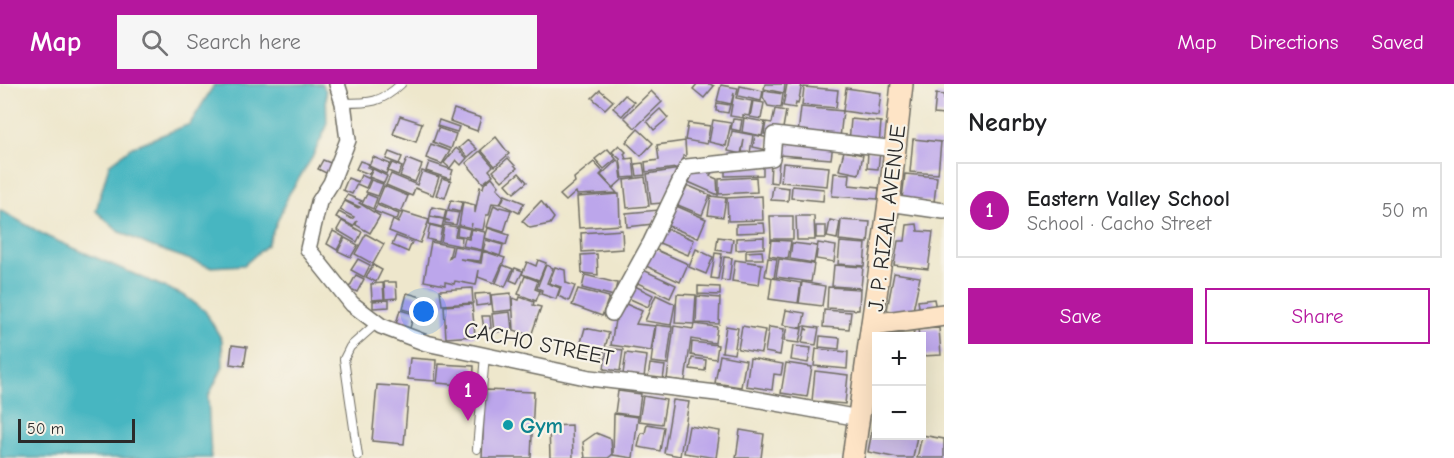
<!DOCTYPE html>
<meta charset="utf-8">
<style>
:root{--surface:#fff;--page:#f6f6f6;--text:#202124;--muted:#757577;--line:#e0e0e0;--accent:#b5179e}
body{margin:0;font-family:"Comic Neue",sans-serif;background:var(--page);color:var(--text)}
.controls{position:absolute;right:18px;bottom:18px;display:grid;overflow:hidden;border-radius:0px;box-shadow:0 6px 24px #0002}
.controls button{width:54px;height:54px;display:grid;place-items:center;padding:0;border:0;border-bottom:2px solid var(--line);background:var(--surface);color:var(--text);font:30px sans-serif}
.scale{position:absolute;left:18px;bottom:15px;width:117px;box-sizing:border-box;padding-left:6px;border:3px solid #2b2b2b;border-top:0;font-size:16px;line-height:21px;white-space:nowrap;color:#2b2b2b;-webkit-text-stroke:4px #f7f3e8;paint-order:stroke}
.you{position:absolute;left:424px;top:228px;width:21px;height:21px;margin:-15px;border:4px solid #fff;border-radius:50%;background:#1a73e8;box-shadow:0 0 0 9px #1a73e833}
.badge{display:grid;place-items:center;width:39px;height:39px;border-radius:50%;background:var(--accent);color:#fff;font-size:20px;font-weight:700}
.pin{position:absolute;translate:-50% -50px;filter:drop-shadow(0 2px 3px #0008)}
.pin::after{content:'';position:absolute;top:32px;width:21px;height:18px;background:inherit;clip-path:polygon(0 0,100% 0,50% 100%)}
.list{margin:0;padding:0;list-style:none}
h2{display:flex;justify-content:space-between;align-items:center;height:78px;margin:0;padding:0 24px;font-size:26px}
h2 small{font-size:20px;font-weight:400;color:var(--muted)}
.list li{display:grid;grid-template-columns:39px 1fr auto;gap:18px;align-items:center;box-sizing:border-box;height:96px;margin:0 12px 12px;padding:0 12px;border:2px solid var(--line);border-radius:0px}
.list b{display:block;font-size:22px;white-space:nowrap}
.list p{margin:0;font-size:20px;white-space:nowrap;color:var(--muted)}
.list em{font-size:20px;font-style:normal;color:var(--muted)}
.actions{display:flex;gap:12px;padding:18px 24px}
.actions a{flex:1;padding:14px 0;border:2px solid var(--accent);border-radius:0px;text-align:center;font-size:21px;color:var(--accent)}
.actions .main{background:var(--accent);color:#fff}
.icon{flex:none;width:33px;height:33px;fill:none;stroke:currentColor;stroke-width:2;stroke-linecap:round;stroke-linejoin:round}
.map{position:relative;flex:none;width:944px;height:374px;overflow:hidden}
header{display:flex;align-items:center;gap:36px;box-sizing:border-box;height:84px;padding:0 30px;background:var(--accent);color:#fff}
header strong{font-size:28px}
nav{display:flex;gap:33px;margin-inline-start:auto;font-size:21px}
.search{width:420px;height:54px;background:var(--page);display:flex;align-items:center;gap:15px;box-sizing:border-box;padding:0 21px;border-radius:0px;color:var(--muted);font-size:22px}
main{display:flex}
aside{flex:1;background:var(--surface)}
.map>svg:first-child{display:block}
.water{fill:#47b6c1;stroke:#397076;stroke-width:1.5}
.building{fill:#bca6eb}
.lines{fill:none;stroke-linecap:round;stroke-linejoin:round}
.lane-casing{stroke:#6f6d63;stroke-width:10}
.street-casing{stroke:#6f6d63;stroke-width:18}
.secondary-casing{stroke:#6f6d63;stroke-width:24}
.lane{stroke:#fff;stroke-width:8}
.street{stroke:#fff;stroke-width:15}
.secondary{stroke:#fee4c6;stroke-width:21}
.culture-dot{fill:#0f9aa8;stroke:#f7f3e8;stroke-width:2}
.labels{text-anchor:middle;stroke-width:4.5;stroke-linejoin:round;paint-order:stroke}
.street-label{font-size:22px;fill:#2b2b2b;stroke:#f7f3e8}
.culture-label{font-size:22px;font-weight:bold;fill:#0d838f;stroke:#f7f3e8;text-anchor:start}
</style>
<header>
<strong>Map</strong>
<div class="search"><svg class="icon" aria-label="search" viewBox="0 0 24 24"><circle cx="10" cy="10" r="6"/><path d="M15 15l6 6"/></svg>Search here</div>
<nav><a>Map</a><a>Directions</a><a>Saved</a></nav>
</header>
<main>
<div class="map">
<svg width="944" height="374" viewBox="0 0 944 374">
<rect width="100%" height="100%" fill="#f7f3e8"/>
<filter id="ink" filterUnits="userSpaceOnUse"><feTurbulence type="fractalNoise" baseFrequency=".0167" numOctaves="2"/><feDisplacementMap in="SourceGraphic" scale="12" xChannelSelector="R" yChannelSelector="G"/><feConvolveMatrix kernelMatrix="1 2 1 2 8 2 1 2 1" color-interpolation-filters="sRGB"/></filter>
<filter id="wash" filterUnits="userSpaceOnUse"><feTurbulence type="fractalNoise" baseFrequency=".008" numOctaves="4" result="noise"/><feDisplacementMap in="SourceGraphic" scale="24" xChannelSelector="R" yChannelSelector="G"/><feGaussianBlur stdDeviation="1.35" result="paint"/><feColorMatrix in="noise" values="0 0 0 0 0 0 0 0 0 0 0 0 0 0 0 0 0 1.4 0 .05"/><feComposite in="paint" operator="in"/></filter>
<g filter="url(#wash)">
<rect width="100%" height="100%" fill="#eee7cc"/>
<g class="water">
<path d="M322,0L326,7L327,42L312,74L289,110L267,161L244,181L210,183L148,161L118,147L96,127L109,81L132,63L190,40L214,1Z"/>
<path d="M0,126L48,153L185,212L205,227L222,256L223,283L208,313L211,374H0Z"/>
</g>
<g id="blocks">
<g class="building">
<path d="M697,0H710L714,2L704,14L693,5Z"/>
<path d="M765,0H785L784,9L764,5Z"/>
<path d="M787,0H802L798,20L796,19L795,24L783,22Z"/>
<path d="M721,1L738,4L736,14L752,17L749,32L743,31V34L730,32L734,9L731,20L717,17Z"/>
<path d="M740,2L763,7L761,17L738,12Z"/>
<path d="M804,3L838,6L836,24L802,21Z"/>
<path d="M846,4L881,9L878,32L843,27Z"/>
<path d="M600,6L613,17L605,25L592,14Z"/>
<path d="M651,7L662,18L635,44L624,33Z"/>
<path d="M764,7L783,10L781,24L768,22L763,13Z"/>
<path d="M936,10L944,11V31L934,30Z"/>
<path d="M625,11L634,18L622,32L613,24Z"/>
<path d="M753,17L764,19L761,35L750,33Z"/>
<path d="M717,19L730,21L728,29L716,27Z"/>
<path d="M801,23L843,27L840,54L798,50Z"/>
<path d="M454,25L481,34L477,47L450,37Z"/>
<path d="M660,25L668,34L654,46L647,37Z"/>
<path d="M775,25L786,27L782,50H764L766,38L772,39Z"/>
<path d="M400,32L422,39L416,58L393,50Z"/>
<path d="M744,34L765,38L762,52L742,48Z"/>
<path d="M733,35L742,36L740,47L731,45Z"/>
<path d="M851,35L881,38L879,61L849,58Z"/>
<path d="M439,36L459,43L457,48L437,42Z"/>
<path d="M713,36L731,39L726,62L709,58Z"/>
<path d="M688,39L710,42L707,60L685,56Z"/>
<path d="M438,44L456,50L451,65L433,58Z"/>
<path d="M638,45L653,59L641,72L626,58Z"/>
<path d="M732,47L753,51L750,69L742,68L744,56L741,70L728,67Z"/>
<path d="M755,51L769,54L767,66L753,63Z"/>
<path d="M496,53L509,70L495,82L481,66Z"/>
<path d="M780,55L833,60L831,75L779,71Z"/>
<path d="M913,55L941,58L938,90L910,88Z"/>
<path d="M468,56L477,65L468,73L459,64Z"/>
<path d="M685,57L686,72H683L684,83L646,88L645,78L659,76L657,61Z"/>
<path d="M431,60L450,67L442,80L426,74Z"/>
<path d="M619,61L626,68L624,70L626,75L633,74L635,93L623,94L620,75L612,68Z"/>
<path d="M456,64L467,74L461,81L456,76L450,84L444,79Z"/>
<path d="M608,65L616,75L604,85L595,75Z"/>
<path d="M480,67L493,82L489,86L493,91L483,99L466,79Z"/>
<path d="M844,67L863,71L859,90L839,86Z"/>
<path d="M868,67L880,68L878,85L867,84Z"/>
<path d="M389,68L402,73L399,80L386,75Z"/>
<path d="M373,73L390,80L386,90L369,82Z"/>
<path d="M508,74L517,84L502,97L493,87Z"/>
<path d="M407,75L422,81L415,98L400,92Z"/>
<path d="M323,76L333,80L328,90L318,85Z"/>
<path d="M617,76L620,79L622,96L613,104L601,91Z"/>
<path d="M360,77L369,80L367,83L372,85L369,90L356,85Z"/>
<path d="M429,78L453,86L450,95L426,87Z"/>
<path d="M594,78L603,88L600,91L617,109L577,111L576,108L566,117L560,111L575,98L574,94Z"/>
<path d="M392,79L402,83L398,91L388,87Z"/>
<path d="M643,79L645,91L637,92L635,80Z"/>
<path d="M771,79H779L777,99L770,98Z"/>
<path d="M783,79L829,83L827,102L781,98Z"/>
<path d="M715,82L710,92L717,95L718,111L686,97L692,84Z"/>
<path d="M763,82V91L725,92V83Z"/>
<path d="M373,85L387,92L384,99L369,93Z"/>
<path d="M680,85L662,119L651,120L647,90Z"/>
<path d="M422,87L439,93L433,111L415,104L412,112L386,101L391,90L417,101Z"/>
<path d="M519,89L527,98L514,109L506,100Z"/>
<path d="M834,89L850,90L849,101L879,104L878,115L832,112Z"/>
<path d="M905,90L937,93L934,118L902,115Z"/>
<path d="M361,91L370,95L366,104L357,100L352,110L343,106L348,94L358,98Z"/>
<path d="M492,93L499,102L497,104L504,111L500,120L492,119L489,131H486L483,146L471,144L472,139L471,144L459,141L463,118L475,121V129L480,103L483,104L484,100Z"/>
<path d="M645,93L649,122L627,124L624,96Z"/>
<path d="M756,93L757,108L719,110V95Z"/>
<path d="M442,94L451,97L445,114L436,111Z"/>
<path d="M371,96L383,100L378,112L366,108Z"/>
<path d="M682,99L710,111L702,131L673,119Z"/>
<path d="M384,102L408,112L401,129L377,119Z"/>
<path d="M773,102L789,104L788,117L771,116Z"/>
<path d="M792,102L824,105L823,117L791,114Z"/>
<path d="M367,110L377,114L373,125L362,120Z"/>
<path d="M619,110L620,141L579,144L577,113Z"/>
<path d="M347,111L362,117L359,119L380,132L370,149L356,141L357,137L353,142L336,133L339,128L352,135L354,133L340,126L345,117L358,124L360,123L344,116Z"/>
<path d="M505,111L524,119L519,129L501,120Z"/>
<path d="M711,112L726,114L723,133L708,131Z"/>
<path d="M762,112L763,136L728,137L727,114Z"/>
<path d="M451,116L462,118L460,128L448,125Z"/>
<path d="M541,117L554,134L550,140L530,144L522,137Z"/>
<path d="M377,121L399,130L397,136L374,127Z"/>
<path d="M494,121L499,124L500,123L511,126L504,148L487,143Z"/>
<path d="M674,121L706,135L698,154L666,141Z"/>
<path d="M432,123L446,126L444,135L430,132Z"/>
<path d="M659,126L653,140L627,143L626,129Z"/>
<path d="M447,127L459,129L456,141L445,139V136L450,137L445,135Z"/>
<path d="M403,128L429,136L420,159L389,147L393,136L398,139Z"/>
<path d="M770,132H793V155H771Z"/>
<path d="M796,132H814L815,156H797Z"/>
<path d="M430,133L444,135L442,143L429,140Z"/>
<path d="M830,136L840,138L837,155L827,153Z"/>
<path d="M841,136L870,138L868,159L839,156Z"/>
<path d="M342,137L362,148L357,158L337,146Z"/>
<path d="M764,139L765,148L736,149V140Z"/>
<path d="M917,140L918,147L933,148L928,185L894,181L898,157H905L907,141Z"/>
<path d="M430,141L442,144L439,158L427,155Z"/>
<path d="M444,141L457,143L455,152L462,153L461,162L441,158Z"/>
<path d="M458,142L470,145L468,153L457,151Z"/>
<rect x="816" y="142" width="10" height="12"/>
<path d="M664,143L694,156L688,171L657,158Z"/>
<path d="M488,144L509,151L506,161L485,154Z"/>
<path d="M471,145L485,148L482,166L463,162L465,154L469,155Z"/>
<path d="M622,146L623,165L582,168L581,149Z"/>
<path d="M333,147L344,153L337,166L327,160Z"/>
<path d="M366,150L384,160L373,180L355,170Z"/>
<path d="M396,152L412,158L408,168L392,161Z"/>
<path d="M718,153L733,155L731,168L716,166Z"/>
<path d="M764,153V164L736,166V154Z"/>
<path d="M345,154L358,161L351,173L338,167Z"/>
<path d="M486,156L503,161L500,172L483,166Z"/>
<path d="M771,156L791,157L788,175L769,172Z"/>
<path d="M431,158L452,162L449,174L452,171L454,162L482,167L480,177L460,175L481,179L483,167L505,174L494,199L478,193L479,186L476,201L455,197L454,200L445,198V201L424,197Z"/>
<path d="M840,158L866,160L864,182L838,180Z"/>
<path d="M792,159L817,162L814,179L790,175Z"/>
<path d="M818,159L836,162L834,178L816,175Z"/>
<path d="M652,164L688,180L680,198L644,181Z"/>
<path d="M696,165L713,173L706,190L689,183Z"/>
<path d="M762,167L763,175H746V168Z"/>
<path d="M715,169L722,170L718,195L711,194Z"/>
<path d="M597,170L598,191L582,189L581,171Z"/>
<path d="M724,173L732,174L729,197L721,196Z"/>
<path d="M768,174L777,175L774,194L765,192Z"/>
<path d="M358,175L370,181L364,193L351,186Z"/>
<path d="M779,175L814,180L811,198L776,193Z"/>
<path d="M538,176L546,179L539,196L522,190L527,178L536,182Z"/>
<path d="M735,176L762,180L759,201L732,197Z"/>
<path d="M373,181L382,186L376,198L366,193Z"/>
<path d="M503,181L513,185L505,203L496,199Z"/>
<path d="M546,181L553,184L547,199L560,204L556,215L541,210L542,206L537,204Z"/>
<path d="M834,181L863,183L861,204L832,202Z"/>
<path d="M555,183L565,186L566,199L575,202L569,217L558,212L561,203L549,199Z"/>
<path d="M515,184L523,187L517,199L510,196Z"/>
<path d="M639,184L676,201L670,214L633,197Z"/>
<path d="M894,189L920,193L912,231L887,226Z"/>
<path d="M356,191L364,195L357,208L349,204Z"/>
<path d="M585,191L617,199L614,212L582,204Z"/>
<path d="M525,192L538,197L535,205L540,207L536,217L518,210Z"/>
<path d="M772,194L801,199L798,219L769,215Z"/>
<path d="M384,198H396L397,214L385,215Z"/>
<path d="M802,198L825,202L822,222L799,219Z"/>
<path d="M383,199L384,215L372,216L371,200Z"/>
<path d="M633,201L653,211L648,223L628,214Z"/>
<path d="M698,202L720,203V211L698,210Z"/>
<path d="M828,203L860,205L859,226L827,224Z"/>
<path d="M472,204L473,219L442,221L440,206Z"/>
<path d="M578,205L609,213L602,232L572,221Z"/>
<path d="M407,209L425,214L421,230L403,225Z"/>
<path d="M490,209L491,220L476,222L475,210Z"/>
<path d="M511,209L512,226L493,228L491,211Z"/>
<path d="M677,210L696,211L694,240L675,239Z"/>
<path d="M656,211L675,220L671,241L645,237Z"/>
<path d="M697,212L720,214L719,240L696,239Z"/>
<path d="M520,213L534,218L533,221L541,223L531,252L514,246L512,214L519,216Z"/>
<path d="M934,215L937,230L921,233L918,217Z"/>
<path d="M389,216V223L373,224V217Z"/>
<path d="M619,217L642,227L636,240L655,242L651,267L611,261L615,236L611,235Z"/>
<path d="M472,220L475,252L446,254L444,222Z"/>
<path d="M400,226L414,230L410,244L396,240Z"/>
<path d="M786,226L805,229L802,244L783,241Z"/>
<path d="M824,226L851,228L849,245L823,243Z"/>
<path d="M510,228L512,246L494,248L492,230Z"/>
<path d="M482,232H490L491,244L484,245Z"/>
<path d="M694,240L717,243L715,259L691,255L685,297L667,295L674,242L693,245Z"/>
<path d="M656,241L672,243L667,280L651,278Z"/>
<path d="M726,242L738,244L734,270L722,268Z"/>
<path d="M742,242L765,246L761,269L738,265Z"/>
<path d="M787,242L802,245L799,259L784,257Z"/>
<path d="M805,242L819,244L816,261L802,259L805,245L808,246L805,244Z"/>
<path d="M769,243L784,245L780,271L765,268Z"/>
<path d="M585,244L609,249L602,275L578,269Z"/>
<path d="M939,244L941,271L922,272V252H919L918,245Z"/>
<path d="M914,248L913,252H884V251Z"/>
<path d="M820,252L840,254L839,265L819,263Z"/>
<path d="M692,258L718,261L716,275L691,271Z"/>
<path d="M232,261L247,263L244,282L230,280Z"/>
<path d="M793,262L811,264L808,279L791,276Z"/>
<path d="M607,264L623,266L620,287L604,285Z"/>
<path d="M816,265L848,268L847,285L814,282Z"/>
<path d="M626,269L647,272L644,293L623,290Z"/>
<path d="M720,271L746,276L741,303L715,299Z"/>
<path d="M410,274L436,276L435,297L408,295Z"/>
<path d="M692,274L706,276L705,287L690,285Z"/>
<path d="M750,274L783,280L781,291L774,290L772,306L746,302Z"/>
<path d="M786,279L812,283L807,313L781,309Z"/>
<path d="M439,280L474,282L473,302L437,299Z"/>
<path d="M650,280L665,282L663,296L648,294Z"/>
<path d="M815,287L848,291L845,320L812,317Z"/>
<path d="M377,301L409,303L404,360L372,357Z"/>
<path d="M485,306L534,308L531,374H482Z"/>
<path d="M618,307L641,310L638,332L615,329Z"/>
<path d="M643,312L666,316L662,340L639,337Z"/>
<path d="M673,316L689,318L680,372L664,369Z"/>
<path d="M614,330L638,333L633,374L613,371Z"/>
<path d="M875,331L876,352H917L913,374H898L868,368Z"/>
<path d="M647,340L664,343L660,367L638,363L641,349H645Z"/>
<path d="M572,341L573,374H550L549,342Z"/>
<path d="M689,342L720,347L716,374L684,369Z"/>
<path d="M740,346L764,350L761,374H736Z"/>
<path d="M596,349L611,355L612,371L608,374H585L583,358Z"/>
<path d="M922,351L944,355V374H917Z"/>
</g>
</g>
</g>
<g filter="url(#ink)">
<use href="#blocks" fill-opacity="0" stroke="#6f6d63" stroke-width="1.5"/>
<g class="lines">
<defs>
<g id="lane">
<path d="M343,19C370,19 381,19 401,0"/>
<path d="M477,365L485,271"/>
<path d="M358,372L344,275L350,263L377,239"/>
</g>
<g id="street">
<path d="M337,0L343,19L348,56L331,99L319,118L308,165L352,220L381,242L426,259L590,294L733,311L859,334"/>
<path d="M889,119L944,127"/>
<path d="M612,229L651,158L687,83L772,74L774,51L896,65"/>
</g>
<g id="secondary">
<path d="M872,241L944,231"/>
<path d="M853,374L889,119L902,0"/>
</g>
</defs>
<use href="#lane" class="lane-casing"/>
<use href="#street" class="street-casing"/>
<use href="#secondary" class="secondary-casing"/>
<use href="#lane" class="lane"/>
<use href="#street" class="street"/>
<use href="#secondary" class="secondary"/>
</g>
</g>
<circle class="culture-dot" cx="508" cy="341" r="6"/>
<g class="labels">
<g class="street-label">
<text transform="translate(886 134) rotate(-83)" y="8">J. P. RIZAL AVENUE</text>
<text transform="translate(539 259) rotate(11)" y="8">CACHO STREET</text>
</g>
<g class="culture-label">
<text x="520" y="349">Gym</text>
</g>
</g>
</svg>
<div class="controls">
<button>+</button>
<button>−</button>
</div>
<div class="scale">50 m</div>
<div class="you"></div>
<div class="pin badge" style="left:468px;top:337px">1</div>
</div>
<aside>
<h2>Nearby<small></small></h2>
<ul class="list">
<li><span class="badge">1</span><div><b>Eastern Valley School</b><p>School · Cacho Street</p></div><em>50 m</em></li>
</ul>
<div class="actions"><a class="main">Save</a><a>Share</a></div>
</aside>
</main>
